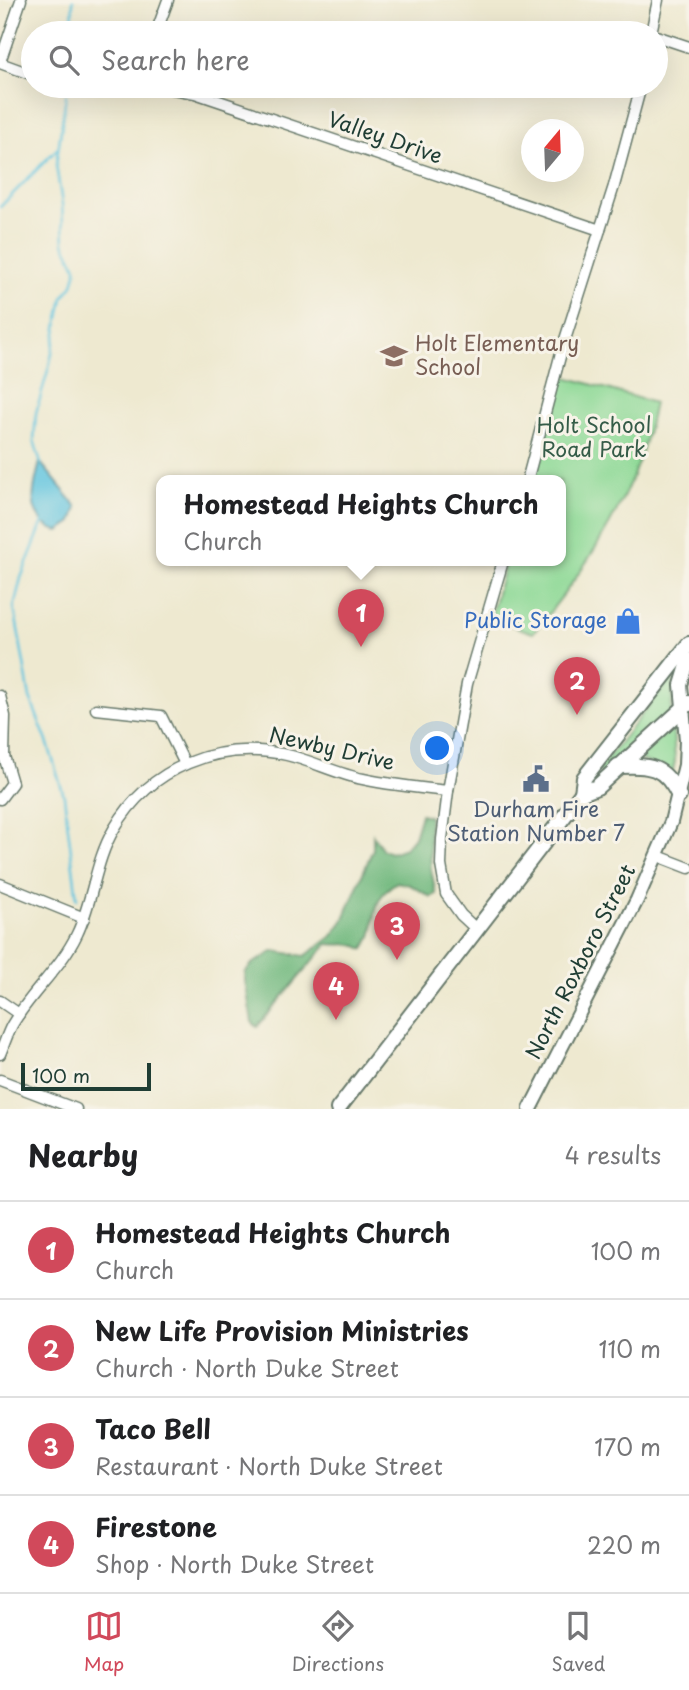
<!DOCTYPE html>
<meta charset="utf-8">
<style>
:root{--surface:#fff;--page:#f6f6f6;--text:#202124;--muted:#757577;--line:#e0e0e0;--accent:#d1495b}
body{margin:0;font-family:"Playpen Sans",sans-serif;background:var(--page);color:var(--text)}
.compass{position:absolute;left:521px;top:119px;width:63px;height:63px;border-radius:50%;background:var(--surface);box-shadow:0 7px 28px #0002;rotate:19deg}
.scale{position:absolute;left:21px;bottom:18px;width:130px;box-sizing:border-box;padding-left:7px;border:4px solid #1f3d34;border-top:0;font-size:19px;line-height:24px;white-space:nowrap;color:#1f3d34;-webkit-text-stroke:5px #f7f3e8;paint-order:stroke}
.you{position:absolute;left:438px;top:749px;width:24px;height:24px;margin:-18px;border:5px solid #fff;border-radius:50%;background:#1a73e8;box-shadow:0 0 0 10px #1a73e833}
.badge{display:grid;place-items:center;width:46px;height:46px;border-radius:50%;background:var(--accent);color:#fff;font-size:23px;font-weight:700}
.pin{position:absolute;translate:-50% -58px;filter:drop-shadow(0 2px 4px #0008)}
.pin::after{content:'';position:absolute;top:37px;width:24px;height:21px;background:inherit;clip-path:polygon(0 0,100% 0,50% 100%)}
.popup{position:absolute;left:156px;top:475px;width:410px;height:91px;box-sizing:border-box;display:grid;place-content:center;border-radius:14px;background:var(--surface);filter:drop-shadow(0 2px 5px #0005);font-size:23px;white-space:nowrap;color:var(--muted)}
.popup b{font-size:26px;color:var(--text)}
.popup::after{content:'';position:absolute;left:50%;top:100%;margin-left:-14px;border:14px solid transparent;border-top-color:var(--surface)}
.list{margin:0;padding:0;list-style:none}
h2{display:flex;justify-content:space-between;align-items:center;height:91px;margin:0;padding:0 28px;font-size:30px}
h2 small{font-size:23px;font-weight:400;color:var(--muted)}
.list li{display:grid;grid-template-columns:46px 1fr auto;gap:21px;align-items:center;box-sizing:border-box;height:98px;padding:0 28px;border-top:2px solid var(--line)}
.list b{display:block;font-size:26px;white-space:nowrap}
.list p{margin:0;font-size:23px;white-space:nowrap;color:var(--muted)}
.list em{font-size:23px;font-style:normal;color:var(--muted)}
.icon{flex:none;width:38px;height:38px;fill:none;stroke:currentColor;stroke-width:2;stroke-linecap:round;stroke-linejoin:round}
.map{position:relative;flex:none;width:689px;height:1109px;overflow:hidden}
.search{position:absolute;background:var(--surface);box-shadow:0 7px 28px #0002;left:21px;right:21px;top:21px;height:77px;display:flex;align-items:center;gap:18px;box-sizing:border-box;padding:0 24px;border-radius:38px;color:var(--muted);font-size:26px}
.sheet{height:483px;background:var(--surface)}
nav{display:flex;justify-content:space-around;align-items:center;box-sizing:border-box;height:98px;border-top:2px solid var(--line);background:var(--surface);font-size:19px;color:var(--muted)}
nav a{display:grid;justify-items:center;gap:4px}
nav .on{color:var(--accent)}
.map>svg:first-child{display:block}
.green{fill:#8ed996;stroke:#568b65;stroke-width:2}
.forest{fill:#72b97f;stroke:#487b5a;stroke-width:2}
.water{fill:#61c5df;stroke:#40818a;stroke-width:2}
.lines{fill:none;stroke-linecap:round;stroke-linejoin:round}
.stream{stroke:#61c5df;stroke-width:2.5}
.minor-casing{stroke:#67796b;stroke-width:13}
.major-casing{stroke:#67796b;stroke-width:16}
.highway-casing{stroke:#67796b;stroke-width:18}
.minor{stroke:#fff;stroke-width:10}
.major{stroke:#fff;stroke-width:12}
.highway{stroke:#fff;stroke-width:14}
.labels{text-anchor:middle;stroke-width:6;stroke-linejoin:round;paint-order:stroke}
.street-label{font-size:21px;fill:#1f3d34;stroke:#f7f3e8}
.education-label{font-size:21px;fill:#785e54;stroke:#f7f3e8;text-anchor:start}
.park-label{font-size:21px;fill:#355c48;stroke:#f7f3e8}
.shop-label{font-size:21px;fill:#366cbe;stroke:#f7f3e8;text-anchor:end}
.service-label{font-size:21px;fill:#4e5e75;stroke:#f7f3e8}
</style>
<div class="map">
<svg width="689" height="1109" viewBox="0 0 689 1109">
<rect width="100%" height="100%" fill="#f7f3e8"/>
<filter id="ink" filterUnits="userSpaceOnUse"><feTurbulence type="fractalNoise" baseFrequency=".0143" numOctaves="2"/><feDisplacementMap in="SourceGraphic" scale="14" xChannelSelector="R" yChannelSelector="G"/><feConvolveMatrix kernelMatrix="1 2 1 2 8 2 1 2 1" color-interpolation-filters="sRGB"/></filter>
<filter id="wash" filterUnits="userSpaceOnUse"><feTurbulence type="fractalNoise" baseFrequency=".00686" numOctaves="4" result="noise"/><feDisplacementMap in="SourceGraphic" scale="28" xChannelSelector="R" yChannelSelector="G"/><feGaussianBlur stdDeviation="1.57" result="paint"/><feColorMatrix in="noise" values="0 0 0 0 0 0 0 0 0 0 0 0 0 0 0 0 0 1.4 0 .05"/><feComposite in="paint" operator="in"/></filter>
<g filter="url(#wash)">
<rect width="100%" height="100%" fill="#eee9d0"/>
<g class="green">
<path d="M560,375L654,403C650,422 646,442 639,460C616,523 576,582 533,633L490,618L506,561H560V481H529Z"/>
<path d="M674,674L671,712L601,773L598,770Z"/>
<path d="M672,727L673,728L675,761L672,774L638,758Z"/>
</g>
<path class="forest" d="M421,814L429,816L431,869L436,894L431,897L410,885L397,882C363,903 383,929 363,949C351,941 341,946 327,944L257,1027L252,1022L245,981V973L252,964L274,951L305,956L331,937L343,921L373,849V835L383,850L391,853L405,848L414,837Z"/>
<path class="water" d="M40,462L77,507L72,522L59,531C52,530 50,528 45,524C26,508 35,483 40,462Z"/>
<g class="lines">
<g class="stream">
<path d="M72,33L73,0"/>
<path d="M0,207L57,149"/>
<path d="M41,464L34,440L36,413L50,363L63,298L73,285L76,273V267L64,243L62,204L56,165L66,95"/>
<path d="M43,522L21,578L14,607L30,698L48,744L64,796L77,899"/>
</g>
</g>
</g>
<g filter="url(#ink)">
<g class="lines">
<defs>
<g id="minor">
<path d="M156,33L168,0"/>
<path d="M651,33L658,0"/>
<path d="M656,36L689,47"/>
<path d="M0,62L21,0"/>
<path d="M0,63L33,75"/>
<path d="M64,86L94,88L151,86"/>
<path d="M156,86L195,93L600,230"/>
<path d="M527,481L562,349L614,186L641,86"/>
<path d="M0,696L5,716L4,756L12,783L0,799"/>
<path d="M96,709L161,716L185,764"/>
<path d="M658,856L689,868"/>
<path d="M0,884L84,918"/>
<path d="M476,929L461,915L446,894L441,865L442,839L448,791L467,684L503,561"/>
<path d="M0,1001L19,1014"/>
<path d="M0,1054C4,1045 7,1034 12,1025C31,992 61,968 77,934C93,901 95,861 114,829C150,767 218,740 287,755C313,761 337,774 363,779C391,785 420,788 448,791"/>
<path d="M0,1080L76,1109"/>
</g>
<path id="major" d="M530,1109L637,900L671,822L685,765L686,740L681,685L689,659"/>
<g id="highway">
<path d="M618,766C650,765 664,765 679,796"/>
<path d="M582,793L584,778L689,644"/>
<path d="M338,1109L582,793L597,787L689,703"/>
</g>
</defs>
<use href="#minor" class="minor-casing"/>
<use href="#major" class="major-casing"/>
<use href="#highway" class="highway-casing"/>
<use href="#minor" class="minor"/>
<use href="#major" class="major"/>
<use href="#highway" class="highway"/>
</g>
</g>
<defs>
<symbol id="school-bare" viewBox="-9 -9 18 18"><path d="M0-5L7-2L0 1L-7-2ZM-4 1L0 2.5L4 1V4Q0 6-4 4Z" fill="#8d6e63" stroke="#f7f3e8" stroke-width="2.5" paint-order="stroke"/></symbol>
<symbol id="shop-bare" viewBox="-9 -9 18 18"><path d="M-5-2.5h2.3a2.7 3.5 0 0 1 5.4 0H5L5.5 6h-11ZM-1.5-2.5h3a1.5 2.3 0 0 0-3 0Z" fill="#3f7fe0" stroke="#f7f3e8" stroke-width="2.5" paint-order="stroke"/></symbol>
<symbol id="civic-bare" viewBox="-9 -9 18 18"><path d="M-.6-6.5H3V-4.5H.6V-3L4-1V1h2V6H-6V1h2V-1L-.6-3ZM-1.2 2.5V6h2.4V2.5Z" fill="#5c6f8a" stroke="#f7f3e8" stroke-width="2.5" paint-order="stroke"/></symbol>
</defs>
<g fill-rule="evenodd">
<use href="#school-bare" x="375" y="337" width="38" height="38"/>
<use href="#shop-bare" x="609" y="602" width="38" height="38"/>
<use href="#civic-bare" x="517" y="760" width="38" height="38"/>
</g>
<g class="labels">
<g class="street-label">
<text transform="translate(385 138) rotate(19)" y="7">Valley Drive</text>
<text transform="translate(332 749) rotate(13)" y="7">Newby Drive</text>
<text transform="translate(581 962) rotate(-63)" y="7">North Roxboro Street</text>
</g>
<g class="education-label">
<text x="415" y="351">Holt Elementary<tspan x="415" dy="24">School</tspan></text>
</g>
<g class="park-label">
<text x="594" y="433">Holt School<tspan x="594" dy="24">Road Park</tspan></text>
</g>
<g class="shop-label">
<text x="607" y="628">Public Storage</text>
</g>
<g class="service-label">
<text x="536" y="817">Durham Fire<tspan x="536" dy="24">Station Number 7</tspan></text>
</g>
</g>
</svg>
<svg class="compass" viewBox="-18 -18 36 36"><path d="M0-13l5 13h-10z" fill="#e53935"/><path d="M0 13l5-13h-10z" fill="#757577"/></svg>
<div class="scale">100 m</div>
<div class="you"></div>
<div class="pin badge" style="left:361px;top:647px">1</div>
<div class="popup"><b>Homestead Heights Church</b>Church</div>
<div class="pin badge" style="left:577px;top:715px">2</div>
<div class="pin badge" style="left:397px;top:960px">3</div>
<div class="pin badge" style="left:336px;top:1020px">4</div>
<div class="search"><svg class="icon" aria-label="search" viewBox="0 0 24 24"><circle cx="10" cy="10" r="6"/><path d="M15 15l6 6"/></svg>Search here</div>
</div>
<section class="sheet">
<h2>Nearby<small>4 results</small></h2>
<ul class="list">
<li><span class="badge">1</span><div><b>Homestead Heights Church</b><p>Church</p></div><em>100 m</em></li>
<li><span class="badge">2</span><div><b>New Life Provision Ministries</b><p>Church · North Duke Street</p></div><em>110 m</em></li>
<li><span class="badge">3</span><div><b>Taco Bell</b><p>Restaurant · North Duke Street</p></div><em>170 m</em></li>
<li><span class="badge">4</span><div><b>Firestone</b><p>Shop · North Duke Street</p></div><em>220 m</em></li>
</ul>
</section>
<nav>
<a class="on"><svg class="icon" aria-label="map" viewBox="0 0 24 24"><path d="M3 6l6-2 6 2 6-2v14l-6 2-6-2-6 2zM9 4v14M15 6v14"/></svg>Map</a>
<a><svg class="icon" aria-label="directions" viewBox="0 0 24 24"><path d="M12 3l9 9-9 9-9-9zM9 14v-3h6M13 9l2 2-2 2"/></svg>Directions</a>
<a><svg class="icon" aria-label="saved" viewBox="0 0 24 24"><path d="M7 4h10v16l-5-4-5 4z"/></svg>Saved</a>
</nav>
